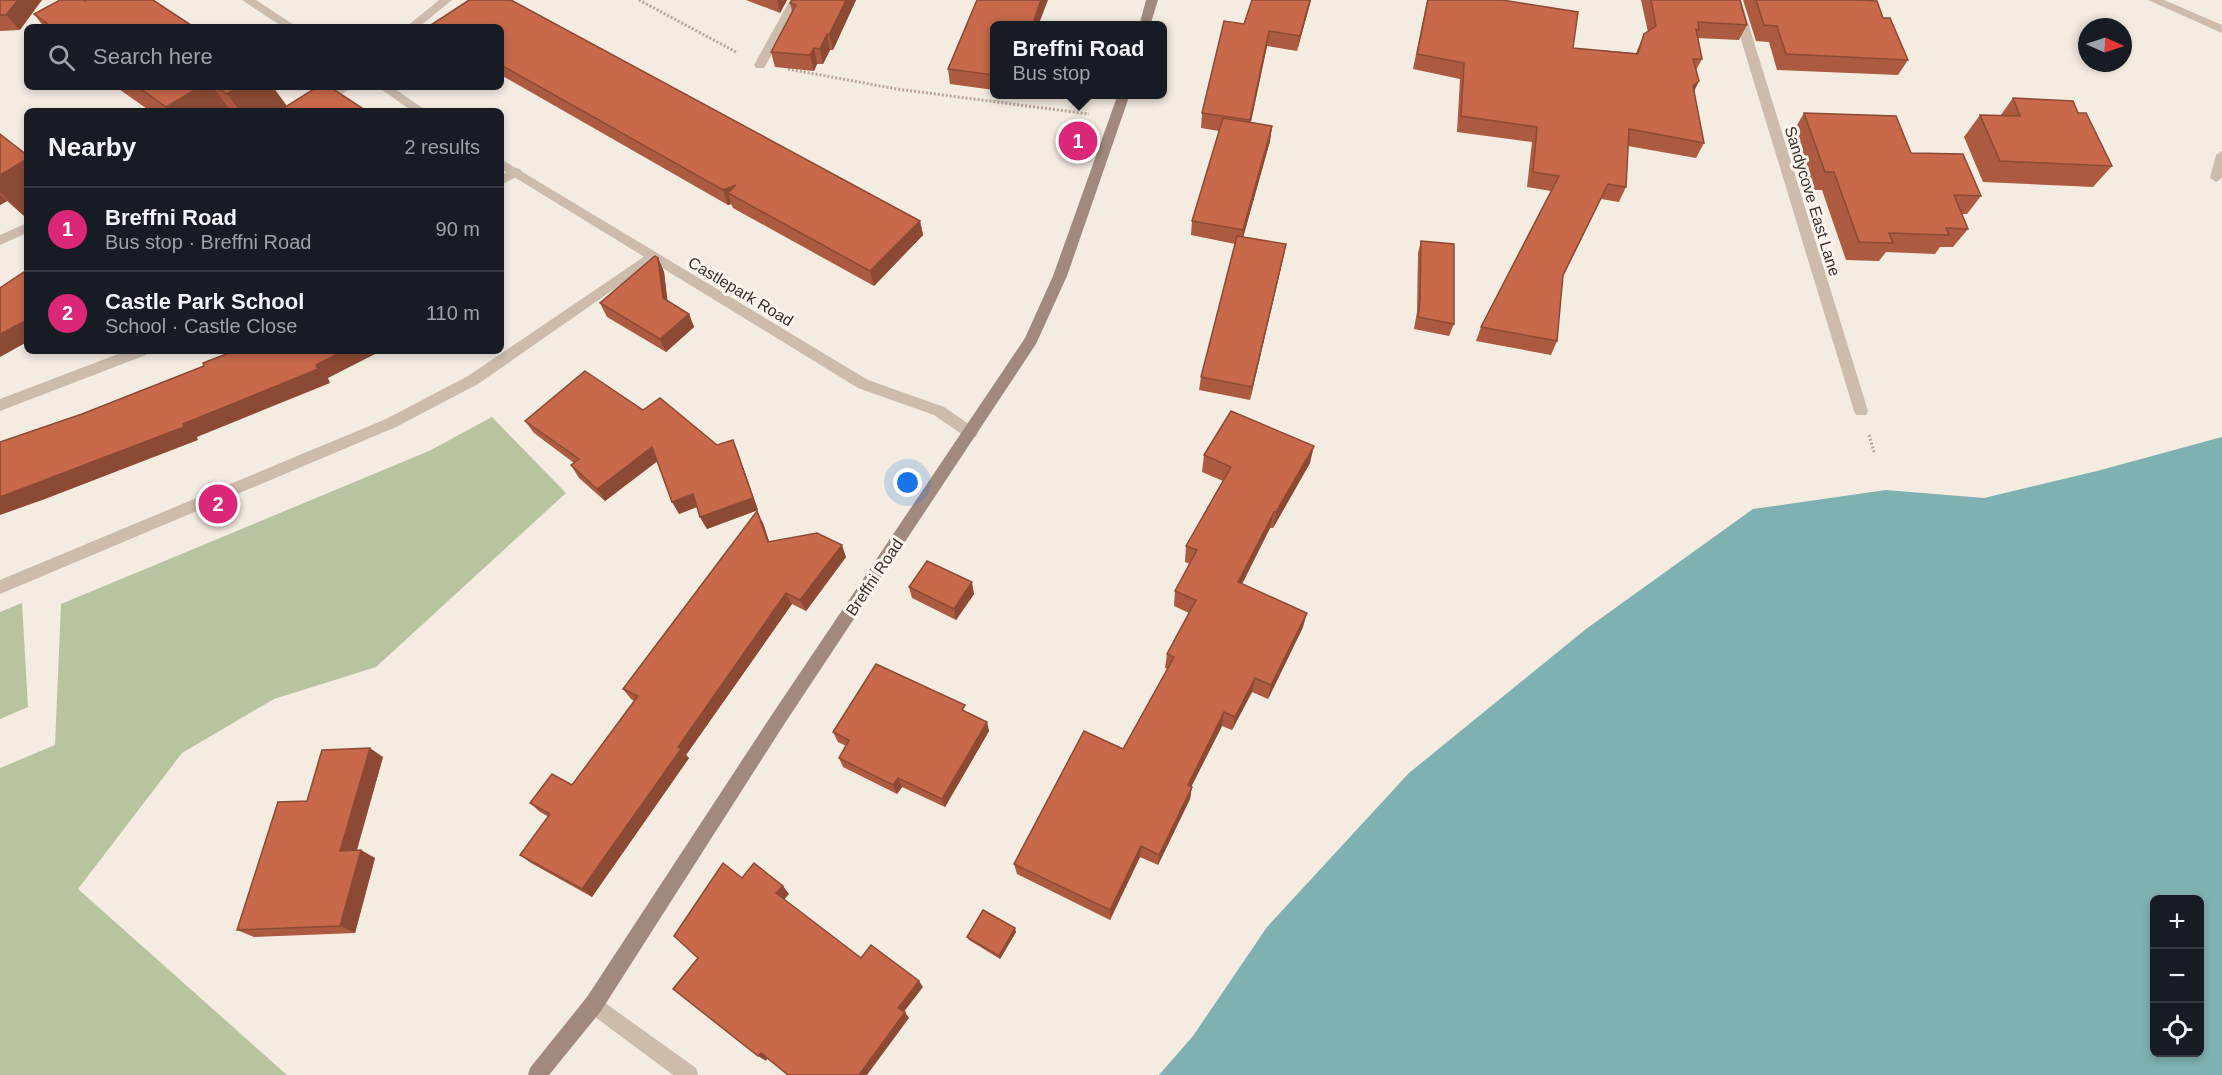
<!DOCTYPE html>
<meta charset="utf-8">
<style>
:root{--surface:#171b24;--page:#20242c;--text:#f1f3f6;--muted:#9ea1a6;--line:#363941;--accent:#db2777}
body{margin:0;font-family:Helvetica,sans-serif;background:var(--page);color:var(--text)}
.controls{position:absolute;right:18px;bottom:18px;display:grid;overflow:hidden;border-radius:9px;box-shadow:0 3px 9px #0003}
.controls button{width:54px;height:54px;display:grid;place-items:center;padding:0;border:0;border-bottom:2px solid var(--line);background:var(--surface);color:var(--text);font:30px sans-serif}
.compass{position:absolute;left:2078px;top:18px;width:54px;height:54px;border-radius:50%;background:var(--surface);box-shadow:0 3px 9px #0003;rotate:93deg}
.you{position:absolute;left:908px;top:483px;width:21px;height:21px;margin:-15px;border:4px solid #fff;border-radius:50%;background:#1a73e8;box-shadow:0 0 0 9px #1a73e833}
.badge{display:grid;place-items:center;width:39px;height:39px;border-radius:50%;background:var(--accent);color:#fff;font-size:20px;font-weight:700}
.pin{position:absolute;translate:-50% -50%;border:3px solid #fff;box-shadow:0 2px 6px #0006}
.popup{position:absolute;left:990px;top:21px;width:177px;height:78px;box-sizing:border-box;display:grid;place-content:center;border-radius:9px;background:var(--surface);filter:drop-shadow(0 2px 4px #0005);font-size:20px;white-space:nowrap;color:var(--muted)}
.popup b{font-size:22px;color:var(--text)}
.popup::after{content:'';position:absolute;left:50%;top:100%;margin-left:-12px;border:12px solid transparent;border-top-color:var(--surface)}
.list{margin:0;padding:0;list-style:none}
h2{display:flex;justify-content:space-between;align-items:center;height:78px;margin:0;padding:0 24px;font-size:26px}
h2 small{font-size:20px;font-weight:400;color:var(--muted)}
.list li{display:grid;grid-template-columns:39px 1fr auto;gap:18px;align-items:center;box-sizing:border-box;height:84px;padding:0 24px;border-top:2px solid var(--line)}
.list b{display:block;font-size:22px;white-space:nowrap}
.list p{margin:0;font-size:20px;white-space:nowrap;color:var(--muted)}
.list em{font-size:20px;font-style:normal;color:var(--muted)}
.icon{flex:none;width:33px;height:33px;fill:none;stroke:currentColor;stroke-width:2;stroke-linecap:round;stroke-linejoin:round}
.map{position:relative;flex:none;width:2222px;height:1075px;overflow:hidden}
.search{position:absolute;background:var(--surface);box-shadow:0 3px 9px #0003;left:24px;top:24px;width:480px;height:66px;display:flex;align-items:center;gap:15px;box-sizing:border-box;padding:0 21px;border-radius:9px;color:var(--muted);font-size:22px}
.panel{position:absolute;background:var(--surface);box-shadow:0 3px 9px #0003;left:24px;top:108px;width:480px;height:246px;border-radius:9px}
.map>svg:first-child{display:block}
.green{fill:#b8c4a0}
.water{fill:#7fb0b2;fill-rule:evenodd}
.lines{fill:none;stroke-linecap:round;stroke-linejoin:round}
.path{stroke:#b9a596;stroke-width:3;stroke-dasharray:2 2;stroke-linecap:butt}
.service{fill:#cdbbac;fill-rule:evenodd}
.minor{fill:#cdbbac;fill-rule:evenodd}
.tertiary{fill:#cdbbac;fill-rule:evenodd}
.secondary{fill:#a18a7d;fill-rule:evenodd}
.wall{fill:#ac5a40}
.shaded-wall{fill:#8c4a34}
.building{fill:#c8694b;stroke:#8c4a34;stroke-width:1.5}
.labels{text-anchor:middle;stroke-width:6;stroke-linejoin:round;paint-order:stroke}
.street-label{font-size:16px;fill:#3b302b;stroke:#fbf5ee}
</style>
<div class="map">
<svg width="2222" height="1075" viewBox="0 0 2222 1075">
<rect width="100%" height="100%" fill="#f4ebe1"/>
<g class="green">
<path d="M492,417L566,493L376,667L274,699L182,753L78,889L287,1075H0V768L55,745L61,604L429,451Z"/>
<path d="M22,603L28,707L0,719V612Z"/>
</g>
<path class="water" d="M2222,437V1075H1159L1193,1036L1267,927L1409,773L1586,629L1753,509L1886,490L1984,498L2097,471ZM2154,900H2200V1052H2154Z"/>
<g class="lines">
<g class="path">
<path d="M639,0L736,52"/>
<path d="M788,69L897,89L1089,114"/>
<path d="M1869,435L1874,452"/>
</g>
<g class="service">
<path d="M338,87H353L314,111H299Z"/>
<path d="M27,223V233L0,245V235Z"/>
<path d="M651,252L656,254L657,257L656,260L478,384L396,427L0,594V580L386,419L468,376Z"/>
</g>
<g class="minor">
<path d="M439,0H452L419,27H406Z"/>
<path d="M790,0H802L764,68H756L754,65Z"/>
<path d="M1729,0H1741L1868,411L1866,415H1856L1854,411Z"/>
<path d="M2148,0H2164L2222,25V33Z"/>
<path d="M2222,151V178L2216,182L2210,178L2216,155Z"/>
<path d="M516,168L520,169L522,172L520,175L501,185V175Z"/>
<path d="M126,351H148L146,355L0,411V399Z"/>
</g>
<g class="tertiary">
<path d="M242,0H256L297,27H283Z"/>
<path d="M378,87H392L427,111H412Z"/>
<path d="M501,159L868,380L944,407L976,429L978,433L976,437H966L934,415L858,388L501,169Z"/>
<path d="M594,995L696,1068L698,1075H673L587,1011L585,1004L587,997Z"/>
</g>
<g class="secondary">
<path d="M1146,0H1158L1150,26H1139Z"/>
<path d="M1118,94H1130L1067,276L1036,344L783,726L601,1011L549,1075H528L530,1068L587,997L771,716L1025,338L1053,276Z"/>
</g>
</g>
<g class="wall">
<path d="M0,0L20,30L0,31Z"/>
<path d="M469,0H511L920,221L923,235L874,286L733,208L731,204L728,205L501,75V27H432L431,25Z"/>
<path d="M746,0H787L780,13Z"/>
<path d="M856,0L833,50H830L823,64H817L814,71L775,67L771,52L792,11L790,3Z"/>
<path d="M1252,0H1311L1297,51L1267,46L1251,122L1272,126L1270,141L1243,237L1286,244L1283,259L1250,400L1199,390L1201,377L1235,244L1191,235L1192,221L1219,131L1201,128L1202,113L1244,24Z"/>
<path d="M1427,0H1502L1573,48L1636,53L1644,34L1648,32L1641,0H1740L1747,25L1739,40L1697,38L1702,59L1696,70L1694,91L1704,143L1696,158L1628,146L1626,187L1619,202L1601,199L1563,277L1557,341L1551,355L1476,341L1481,327L1551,191L1527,187L1532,142L1457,132L1460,79L1413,69Z"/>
<path d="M1743,0H1860L1883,18L1908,60L1898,75L1777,70L1769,42L1756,41Z"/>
<path d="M85,1L194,27H44L34,14Z"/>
<path d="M994,26V90L950,84L948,69Z"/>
<path d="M116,87H273L287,106L362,108L364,111H150Z"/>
<path d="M2013,98L2078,113L2112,166L2093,187L1983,182L1964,137L1980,115L2000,116Z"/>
<path d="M1804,113L1911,153L1981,196L1967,214H1962L1968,229L1953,247H1940L1935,254L1886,252L1879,261L1846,260L1822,190H1813L1793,132Z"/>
<path d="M0,134L24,216L7,201L0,205Z"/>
<path d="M1421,241L1454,324L1449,336L1414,329L1417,312L1418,253Z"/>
<path d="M658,258L664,272L667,301L689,314L694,327L666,352L607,317L600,303Z"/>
<path d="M643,410L717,445L738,453L758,510L707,529L700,517L697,507L679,514L657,461L605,501L579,478L571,465L574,463L534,433L525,421Z"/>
<path d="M1204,455L1310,463L1273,528H1270L1242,584L1303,627L1268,699L1252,692L1232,730L1222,726L1191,787L1190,799L1158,865L1140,857L1110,920L1017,874L1014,864L1123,749L1168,669L1165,668L1167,654L1189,613L1174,606L1175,591L1190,564L1185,562L1186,546L1223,481L1202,472Z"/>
<path d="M763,523L769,541L846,557L806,611L792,604L686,755L689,758L592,897L531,863L520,855L549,817L540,812L530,803L572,785L634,701L631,699L623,689Z"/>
<path d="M909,587L974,594L956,620L912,598Z"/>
<path d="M967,712L987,722L989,731L945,807L902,787L897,794L843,767L839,758L846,746L838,742L833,732Z"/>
<path d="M383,757L357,850L375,858L355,933L254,937L237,930L307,801Z"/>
<path d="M1016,932L1000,959L969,940L967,937Z"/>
</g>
<g class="shaded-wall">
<path d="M18,0H42L20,30L6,15Z"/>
<path d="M777,0H787L780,13Z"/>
<path d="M846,0H856L833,50L829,35Z"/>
<path d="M1041,0H1048L1038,26H1032Z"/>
<path d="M1310,0H1311L1297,51L1300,36Z"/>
<path d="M1269,31L1267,46L1248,135L1250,120Z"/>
<path d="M827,34L830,50L823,64L820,49Z"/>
<path d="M814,48L817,64L814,71L810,55Z"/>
<path d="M1699,81L1692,96L1693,86Z"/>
<path d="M200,87H213L231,111H169L166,107Z"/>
<path d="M239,87H273L288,108L283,111H240L227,94Z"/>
<path d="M1272,126L1270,141L1241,245L1243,230Z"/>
<path d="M27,159V214L24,216L0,192V175Z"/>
<path d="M736,185L728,193L731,204L728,205L723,190Z"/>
<path d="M0,195L7,201L0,205Z"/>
<path d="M920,221L923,235L874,286L870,271Z"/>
<path d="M1286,244L1283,259L1250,400L1252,387Z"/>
<path d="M658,258L664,272L669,312L663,298Z"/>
<path d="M689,314L694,327L666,352L660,339Z"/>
<path d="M27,320V342L0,357V334Z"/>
<path d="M343,351H381L328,378L330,383L197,437L198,440L45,499L0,515V497L316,365Z"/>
<path d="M733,440L738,453L758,510L707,529L700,517Z"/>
<path d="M1314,446L1310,463L1273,528L1276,512Z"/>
<path d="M652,447L659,460L605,501L597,489Z"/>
<path d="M693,494L699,506L679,514L672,502Z"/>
<path d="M757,511L763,523L773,554L768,542Z"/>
<path d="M1274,512L1270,528L1235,598L1238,582Z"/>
<path d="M842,545L846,557L806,611L800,600Z"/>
<path d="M972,582L974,594L956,620L954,609Z"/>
<path d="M786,593L792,604L686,755L689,758L592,897L582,889L678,747Z"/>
<path d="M1307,613L1303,627L1268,699L1271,685Z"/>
<path d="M1255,678L1252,692L1232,730L1235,717Z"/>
<path d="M1224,712L1222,726L1186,797L1188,785Z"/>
<path d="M987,722L989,731L945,807L942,799Z"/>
<path d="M370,748L383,757L354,859L340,851Z"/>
<path d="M898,778L902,787L897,794L893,785Z"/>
<path d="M1192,787L1190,799L1158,865L1159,855Z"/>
<path d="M1141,846L1140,857L1110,920V910Z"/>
<path d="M361,850L375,858L355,933L340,926Z"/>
<path d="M783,886L789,894L783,901L776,893Z"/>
<path d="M1015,928L1016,932L1000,959L999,956Z"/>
<path d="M919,981L923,987L903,1013L898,1008Z"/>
<path d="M905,1012L909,1018L867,1075H859Z"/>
<path d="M761,1053L768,1057L766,1061L758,1056Z"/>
</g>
<g class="building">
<path d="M0,0H18L6,15H0Z"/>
<path d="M60,0H83L85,1L86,0H153L194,27H52L34,14Z"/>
<path d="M469,0H511L920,221L870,271L728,193L736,185L723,190L501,65V27H435L431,25Z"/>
<path d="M792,0H846L829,35L827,34L820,49L814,48L810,55L771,52L796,5L790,3Z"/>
<path d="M977,0H1041L1032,26H994V75L948,69Z"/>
<path d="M1252,0H1310L1300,36L1269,31L1250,120L1202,113L1224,21L1244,24Z"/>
<path d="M1428,0H1502L1578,12L1573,48L1638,54L1644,34L1656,26L1651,0H1740L1747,25L1698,22L1699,30L1696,29L1702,59H1693L1699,81L1693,86L1704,143L1629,129L1626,187L1608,184L1563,275L1557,341L1481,327L1559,176L1533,172L1537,127L1461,116L1464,63L1417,54Z"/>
<path d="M1756,0H1860L1877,1L1883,18H1890L1908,60L1786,54L1777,26L1764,25Z"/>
<path d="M138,87H200L166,107Z"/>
<path d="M217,87H239L227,94Z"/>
<path d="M317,87H330L362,108L357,111H279Z"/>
<path d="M2013,98L2073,101L2078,113H2086L2112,166L2000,161L1980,115L2020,116Z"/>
<path d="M1804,113L1896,116L1911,153L1963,154L1981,196L1954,195L1968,229L1946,228L1949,235L1889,233L1893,243L1859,242L1834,172H1825Z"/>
<path d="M1223,118L1272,126L1243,230L1192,221Z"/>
<path d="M0,134L27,155V159L0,175Z"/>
<path d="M1237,236L1286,244L1252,387L1201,377Z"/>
<path d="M1421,241L1454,244V324L1418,317L1420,300Z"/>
<path d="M655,256L658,258L663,298L689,314L660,339L600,303Z"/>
<path d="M27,270V320L0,334V288Z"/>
<path d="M234,351H343L316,365L318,369L183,424L184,427L0,497V442L82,414L204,366L203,363Z"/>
<path d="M585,371L643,410L660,398L717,445L733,440L753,498L700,517L693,494L672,502L652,447L597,489L571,465L579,459L525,421Z"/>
<path d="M1231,411L1314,446L1276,512H1274L1238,582L1307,613L1271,685L1255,678L1235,717L1224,712L1188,785L1192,787L1159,855L1141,846L1110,910L1014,864L1084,731L1123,749L1174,657L1167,654L1196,600L1175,591L1197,550L1186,546L1231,467L1204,455Z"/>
<path d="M757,511L768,542L817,533L842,545L800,600L786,593L678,747L681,749L582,889L520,855L550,814L530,803L552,774L572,785L638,696L623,689Z"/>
<path d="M927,561L972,582L954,609L909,587Z"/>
<path d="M876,664L965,705L962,710L987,722L942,799L898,778L893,785L839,758L849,740L833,732Z"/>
<path d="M370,748L340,851L361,850L340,926L237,930L278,802L307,801L322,750Z"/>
<path d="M723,863L742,878L754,863L783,886L776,893L861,958L871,945L919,981L898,1008L905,1012L859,1075H788L761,1053L758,1056L673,989L698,958L674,936Z"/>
<path d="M983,910L1015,928L999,956L967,937Z"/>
</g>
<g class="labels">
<g class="street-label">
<text transform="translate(1813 201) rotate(73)" y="6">Sandycove East Lane</text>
<text transform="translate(741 291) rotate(31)" y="6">Castlepark Road</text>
<text transform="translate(874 577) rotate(-56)" y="6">Breffni Road</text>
</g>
</g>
</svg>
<div class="controls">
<button>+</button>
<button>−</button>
<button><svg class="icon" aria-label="locate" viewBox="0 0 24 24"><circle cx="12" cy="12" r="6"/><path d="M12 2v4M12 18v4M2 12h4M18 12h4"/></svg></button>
</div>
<svg class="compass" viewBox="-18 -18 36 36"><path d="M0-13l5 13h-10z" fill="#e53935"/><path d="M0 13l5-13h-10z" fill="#9ea1a6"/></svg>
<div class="you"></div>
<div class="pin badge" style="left:1078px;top:141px">1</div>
<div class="popup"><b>Breffni Road</b>Bus stop</div>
<div class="pin badge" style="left:218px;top:504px">2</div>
<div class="search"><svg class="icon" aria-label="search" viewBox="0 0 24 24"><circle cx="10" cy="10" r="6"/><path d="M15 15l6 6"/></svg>Search here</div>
<section class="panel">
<h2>Nearby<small>2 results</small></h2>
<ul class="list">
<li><span class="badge">1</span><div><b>Breffni Road</b><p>Bus stop · Breffni Road</p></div><em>90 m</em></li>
<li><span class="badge">2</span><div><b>Castle Park School</b><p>School · Castle Close</p></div><em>110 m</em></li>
</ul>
</section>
</div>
